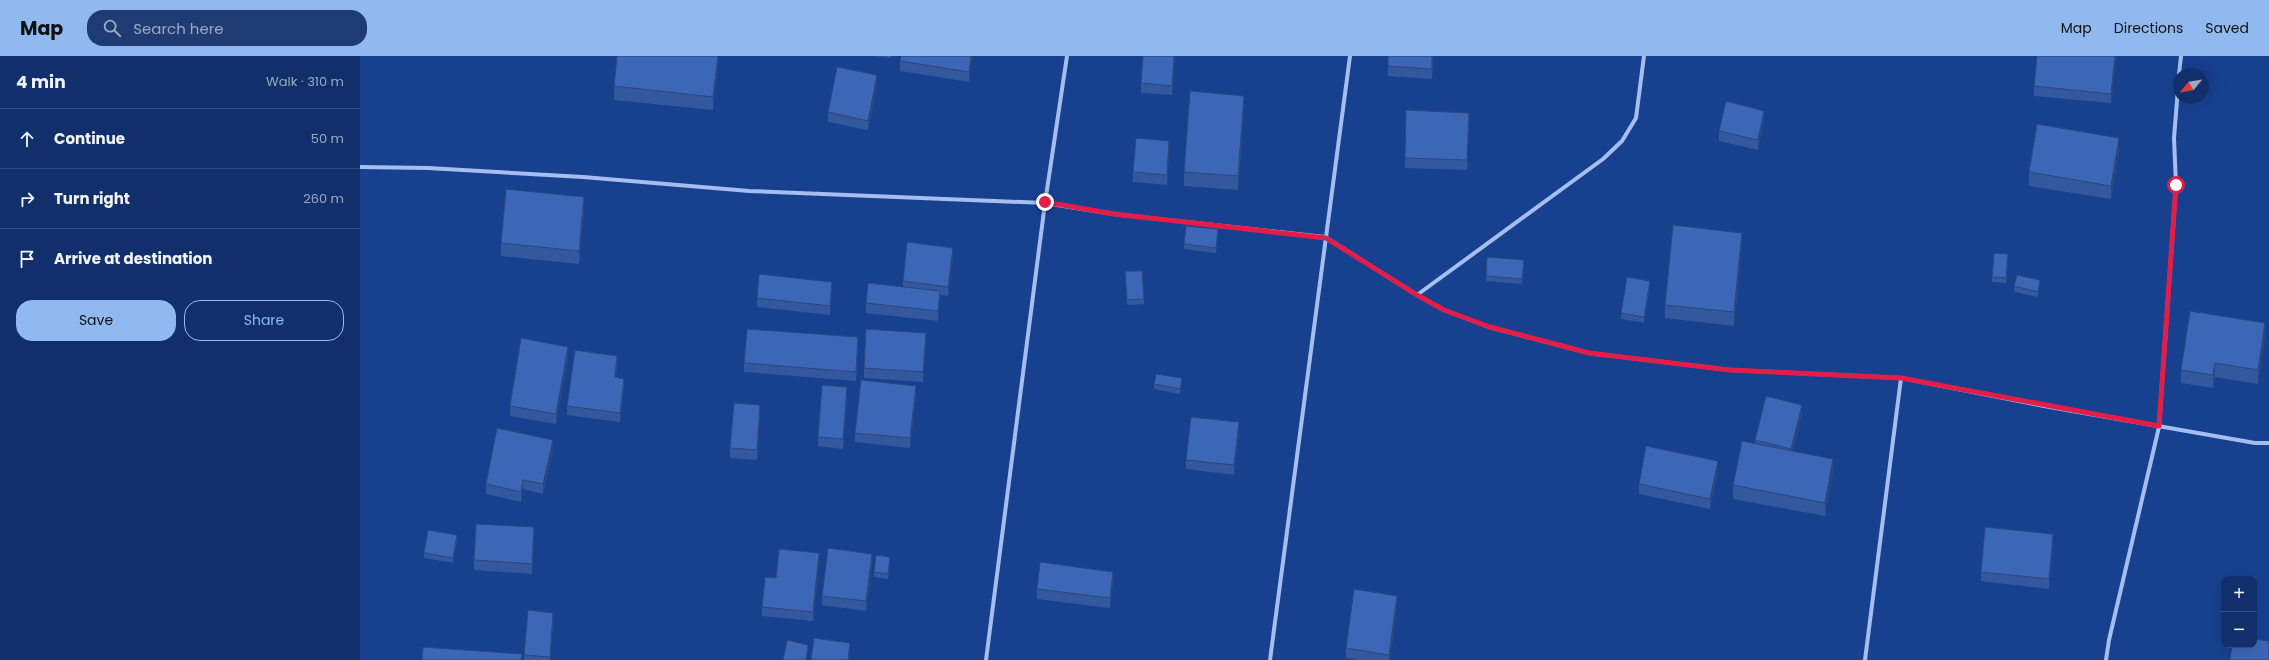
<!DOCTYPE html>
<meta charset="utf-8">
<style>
:root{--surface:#11306b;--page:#1e3c73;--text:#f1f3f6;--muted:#9ca9c1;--line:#304b7e;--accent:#90b9f0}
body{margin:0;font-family:Poppins,sans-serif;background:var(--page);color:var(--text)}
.controls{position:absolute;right:12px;bottom:12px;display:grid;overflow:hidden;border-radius:8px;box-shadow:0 4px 16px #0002}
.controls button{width:36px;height:36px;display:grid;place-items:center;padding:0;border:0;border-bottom:1px solid var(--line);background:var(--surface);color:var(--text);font:20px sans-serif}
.compass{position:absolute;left:1813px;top:12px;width:36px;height:36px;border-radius:50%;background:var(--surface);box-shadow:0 4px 16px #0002;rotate:240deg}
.stop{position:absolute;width:12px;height:12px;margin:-9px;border:3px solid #e11d48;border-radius:50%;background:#fff}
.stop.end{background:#e11d48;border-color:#fff;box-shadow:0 1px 4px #0008}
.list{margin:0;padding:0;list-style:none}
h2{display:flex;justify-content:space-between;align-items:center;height:52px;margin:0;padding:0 16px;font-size:17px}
h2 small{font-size:13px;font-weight:400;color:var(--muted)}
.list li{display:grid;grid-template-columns:26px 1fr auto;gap:12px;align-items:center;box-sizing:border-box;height:60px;padding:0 16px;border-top:1px solid var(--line)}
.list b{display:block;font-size:15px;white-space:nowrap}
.list em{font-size:13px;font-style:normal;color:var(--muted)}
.actions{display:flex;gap:8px;padding:12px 16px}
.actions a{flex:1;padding:9px 0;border:1px solid var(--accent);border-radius:16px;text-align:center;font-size:14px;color:var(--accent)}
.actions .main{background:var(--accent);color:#111}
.icon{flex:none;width:22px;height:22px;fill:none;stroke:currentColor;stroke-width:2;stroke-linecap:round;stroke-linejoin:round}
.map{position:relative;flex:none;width:1909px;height:604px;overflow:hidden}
header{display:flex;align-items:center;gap:24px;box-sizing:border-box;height:56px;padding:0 20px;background:var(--accent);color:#111}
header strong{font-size:19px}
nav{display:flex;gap:22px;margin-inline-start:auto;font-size:14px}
.search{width:280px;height:36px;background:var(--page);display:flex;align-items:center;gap:10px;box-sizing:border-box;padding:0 14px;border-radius:16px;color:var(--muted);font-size:15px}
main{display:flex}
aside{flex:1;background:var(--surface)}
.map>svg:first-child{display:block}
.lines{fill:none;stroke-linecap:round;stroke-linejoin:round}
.minor{stroke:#a4bfef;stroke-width:4}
.wall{fill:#34589d}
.shaded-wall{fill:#2a477f}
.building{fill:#3c66b6;stroke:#2a477f}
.route{stroke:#e11d48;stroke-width:5}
</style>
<header>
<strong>Map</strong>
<div class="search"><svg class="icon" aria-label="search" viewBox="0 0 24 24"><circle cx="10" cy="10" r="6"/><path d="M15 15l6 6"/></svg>Search here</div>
<nav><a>Map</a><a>Directions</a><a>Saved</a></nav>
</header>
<main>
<aside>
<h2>4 min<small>Walk · 310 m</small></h2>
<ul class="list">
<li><svg class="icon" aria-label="ahead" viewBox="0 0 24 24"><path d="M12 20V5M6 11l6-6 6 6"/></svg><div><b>Continue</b></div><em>50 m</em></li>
<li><svg class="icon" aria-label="right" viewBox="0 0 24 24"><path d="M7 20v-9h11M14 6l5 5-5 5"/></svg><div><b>Turn right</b></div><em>260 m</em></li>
<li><svg class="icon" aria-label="arrive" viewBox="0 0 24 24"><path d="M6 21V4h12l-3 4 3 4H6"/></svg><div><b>Arrive at destination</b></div></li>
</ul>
<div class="actions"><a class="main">Save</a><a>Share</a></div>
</aside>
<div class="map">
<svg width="1909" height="604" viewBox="0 0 1909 604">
<rect width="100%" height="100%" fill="#17408f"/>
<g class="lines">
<g class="minor">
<path d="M1819,18L1821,0"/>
<path d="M0,111L68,112L223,121L389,135L685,147L753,158L965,181L1057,239L1084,254L1129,271L1229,297L1370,314L1541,322L1684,350L1895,387H1909"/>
<path d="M1057,239L1243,103L1262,85L1276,62L1284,0"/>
<path d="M626,604L685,147L707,0"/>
<path d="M910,604L990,0"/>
<path d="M1505,604L1541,322"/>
<path d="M1746,604L1749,584L1799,371L1816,129L1814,82L1819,20"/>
</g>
</g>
<g class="wall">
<path d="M358,0V9L353,54L254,44V30Z"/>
<path d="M513,0H531L530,2Z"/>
<path d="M613,0L609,26L540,15V5Z"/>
<path d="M815,0L812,39L781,37V27Z"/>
<path d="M1073,0L1072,23L1028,20V10Z"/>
<path d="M1756,0L1751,47L1674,40V30Z"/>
<path d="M517,29L508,74L468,66V56Z"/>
<path d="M884,53L878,134L824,130V116Z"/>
<path d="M1404,64L1398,94L1359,85V75Z"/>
<path d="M1109,66L1107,114L1045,112V102Z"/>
<path d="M809,95L807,129L773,126V116Z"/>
<path d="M1759,96L1751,143L1669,130V116Z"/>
<path d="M224,154L219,208L141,200V187Z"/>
<path d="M858,179L856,197L824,193V188Z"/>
<path d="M1382,190L1374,270L1305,262V249Z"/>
<path d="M593,201L588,240L580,239L578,265L506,257V247L543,231V225Z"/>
<path d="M1648,203L1646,227L1632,226V221Z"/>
<path d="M1164,209L1162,228L1126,225V220Z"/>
<path d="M765,215L784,243V248L767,249Z"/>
<path d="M1290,230L1284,267L1261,263V257Z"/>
<path d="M1654,230H1680L1678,241L1654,236Z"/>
<path d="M472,235L470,259L397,251V242Z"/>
<path d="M1905,280L1898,328L1855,321L1853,332L1821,327V314Z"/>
<path d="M566,287L563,326L504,322V312Z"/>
<path d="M498,291L496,325L384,316V307Z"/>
<path d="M208,301L196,368L150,360V350Z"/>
<path d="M257,310L256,321L264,332L260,366L207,359V350Z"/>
<path d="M822,327L820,338L794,333V328Z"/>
<path d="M556,339L550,392L495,386V377Z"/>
<path d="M487,341L483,393L458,390V381Z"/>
<path d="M1442,358L1433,395L1473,416L1465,460L1373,443V429L1395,388V384Z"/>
<path d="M400,359L397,404L370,402V392Z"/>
<path d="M879,376L874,419L826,413V404Z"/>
<path d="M193,394L183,438L163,433L161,446L126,438V428Z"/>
<path d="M1358,415L1350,453L1279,438V428Z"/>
<path d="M174,481L172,518L114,514V504Z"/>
<path d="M97,485L93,507L64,502V497Z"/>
<path d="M1693,488L1689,533L1621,525V516Z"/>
<path d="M530,506L528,523L514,521V516Z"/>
<path d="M459,507L453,565L402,560V551L416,522Z"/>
<path d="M512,508L506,555L462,549V540Z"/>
<path d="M753,526L750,552L677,543V533Z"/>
<path d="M1037,550L1030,604H998L986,602V592Z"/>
<path d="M193,566L190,604H164V599Z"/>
</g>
<g class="shaded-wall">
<path d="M358,0V9L353,54V41Z"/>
<path d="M611,0H613L609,26V16Z"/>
<path d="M814,0H815L812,39V30Z"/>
<path d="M1072,0H1073L1072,23Z"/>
<path d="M1755,0H1756V4L1751,47V38Z"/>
<path d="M517,19V29L508,74V65Z"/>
<path d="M884,40V53L878,134V120Z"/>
<path d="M1404,55V64L1398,94V84Z"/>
<path d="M1759,82V96L1751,143V130Z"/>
<path d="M809,85V95L807,129V119Z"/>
<path d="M224,141V154L219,208V195Z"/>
<path d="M858,173V179L856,197V192Z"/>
<path d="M1382,177V190L1374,270V256Z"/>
<path d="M593,192V201L588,240V231Z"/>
<path d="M1680,224V230L1678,241V236Z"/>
<path d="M1290,225V230L1284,267V261Z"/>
<path d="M472,226V235L470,259V250Z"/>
<path d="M580,235V245L578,265V255Z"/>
<path d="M1905,267V280L1898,328V314Z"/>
<path d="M566,277V287L563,326V316Z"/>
<path d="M498,281V291L496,325V316Z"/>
<path d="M208,291V301L196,368V358Z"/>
<path d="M257,300V310L255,331V321Z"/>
<path d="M1855,307V321L1853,332V319Z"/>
<path d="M822,322V327L820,338V333Z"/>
<path d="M264,323V332L260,366V357Z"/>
<path d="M556,330V339L550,392V382Z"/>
<path d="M487,331V341L483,393V383Z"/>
<path d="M400,349V359L397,404V394Z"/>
<path d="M1442,349V358L1431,403V393Z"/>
<path d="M879,366V376L874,419V409Z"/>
<path d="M193,384V394L183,438V428Z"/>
<path d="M1473,403V416L1465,460V447Z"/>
<path d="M1358,405V415L1350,453V443Z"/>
<path d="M163,424V433L161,446V436Z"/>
<path d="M174,471V481L172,518V508Z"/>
<path d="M1693,478V488L1689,533V523Z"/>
<path d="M97,479V485L93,507V502Z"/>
<path d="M459,497V507L453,565V556Z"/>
<path d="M512,498V508L506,555V545Z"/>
<path d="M753,516V526L750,552V542Z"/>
<path d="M1037,540V550L1030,604H1029V599Z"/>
<path d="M193,557V566L190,604Z"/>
<path d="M490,587V604H488Z"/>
<path d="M448,589V594L447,604H446Z"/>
</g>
<g class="building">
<path d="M257,0H358L353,41L254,30Z"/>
<path d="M541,0H611L609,16L540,5Z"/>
<path d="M783,0H814L812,30L781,27Z"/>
<path d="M1028,0H1072V13L1028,10Z"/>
<path d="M1677,0H1755L1751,38L1674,30Z"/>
<path d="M477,11L517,19L508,65L468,56Z"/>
<path d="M830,35L884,40L878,120L824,116Z"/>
<path d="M1366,45L1404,55L1398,84L1359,75Z"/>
<path d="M1046,54L1109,57L1107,104L1045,102Z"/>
<path d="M1677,68L1759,82L1751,130L1669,116Z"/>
<path d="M776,82L809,85L807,119L773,116Z"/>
<path d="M146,133L224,141L219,195L141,187Z"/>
<path d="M1313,169L1382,177L1374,256L1305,249Z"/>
<path d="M826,170L858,173L856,192L824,188Z"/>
<path d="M547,186L593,192L588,231L543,225Z"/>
<path d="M1634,197L1648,198L1646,222L1632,221Z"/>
<path d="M1127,201L1164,204L1162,223L1126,220Z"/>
<path d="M765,215H782L784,243L767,244Z"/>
<path d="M399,218L472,226L470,250L397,242Z"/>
<path d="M1657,219L1680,224L1678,236L1654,230Z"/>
<path d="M1267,221L1290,225L1284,261L1261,257Z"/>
<path d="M508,227L580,235L578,255L506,247Z"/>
<path d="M1830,255L1905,267L1898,314L1855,307L1853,319L1821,314Z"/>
<path d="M387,273L498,281L496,316L384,307Z"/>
<path d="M506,273L566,277L563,316L504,312Z"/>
<path d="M161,282L208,291L196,358L150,350Z"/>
<path d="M215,294L257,300L255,321L264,323L260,357L207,350Z"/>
<path d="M796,318L822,322L820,333L794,328Z"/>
<path d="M501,324L556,330L550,382L495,377Z"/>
<path d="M462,329L487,331L483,383L458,381Z"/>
<path d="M1406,340L1442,349L1431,393L1395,384Z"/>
<path d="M374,347L400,349L397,394L370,392Z"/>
<path d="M831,361L879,366L874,409L826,404Z"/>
<path d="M137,372L193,384L183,428L163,424L161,436L126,428Z"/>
<path d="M1382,385L1473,403L1465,447L1373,429Z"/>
<path d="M1286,390L1358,405L1350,443L1279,428Z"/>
<path d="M116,468L174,471L172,508L114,504Z"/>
<path d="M1625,471L1693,478L1689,523L1621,516Z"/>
<path d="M68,474L97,479L93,502L64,497Z"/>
<path d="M468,492L512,498L506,545L462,540Z"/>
<path d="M419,493L459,497L453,556L402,551L405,521L416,522Z"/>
<path d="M516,499L530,501L528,518L514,516Z"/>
<path d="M680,506L753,516L750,542L677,533Z"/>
<path d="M994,533L1037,540L1029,599L986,592Z"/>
<path d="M168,554L193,557L190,601L164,599Z"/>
<path d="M454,582L490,587L488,604H451Z"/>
<path d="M1894,583L1909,585V604H1870L1872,589H1894Z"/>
<path d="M427,584L448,589L446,604H423Z"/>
<path d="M63,591L162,598L161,604H62Z"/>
</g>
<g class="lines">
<path class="route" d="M685,146L754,158L966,182L1057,239L1084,254L1130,271L1229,297L1370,314L1541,322L1799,370L1816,129"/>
</g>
</svg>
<div class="controls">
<button>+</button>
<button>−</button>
</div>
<svg class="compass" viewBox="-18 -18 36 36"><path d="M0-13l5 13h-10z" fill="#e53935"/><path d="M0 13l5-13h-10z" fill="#9ca9c1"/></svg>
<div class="stop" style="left:1816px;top:129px"></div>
<div class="stop end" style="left:685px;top:146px"></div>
</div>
</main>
